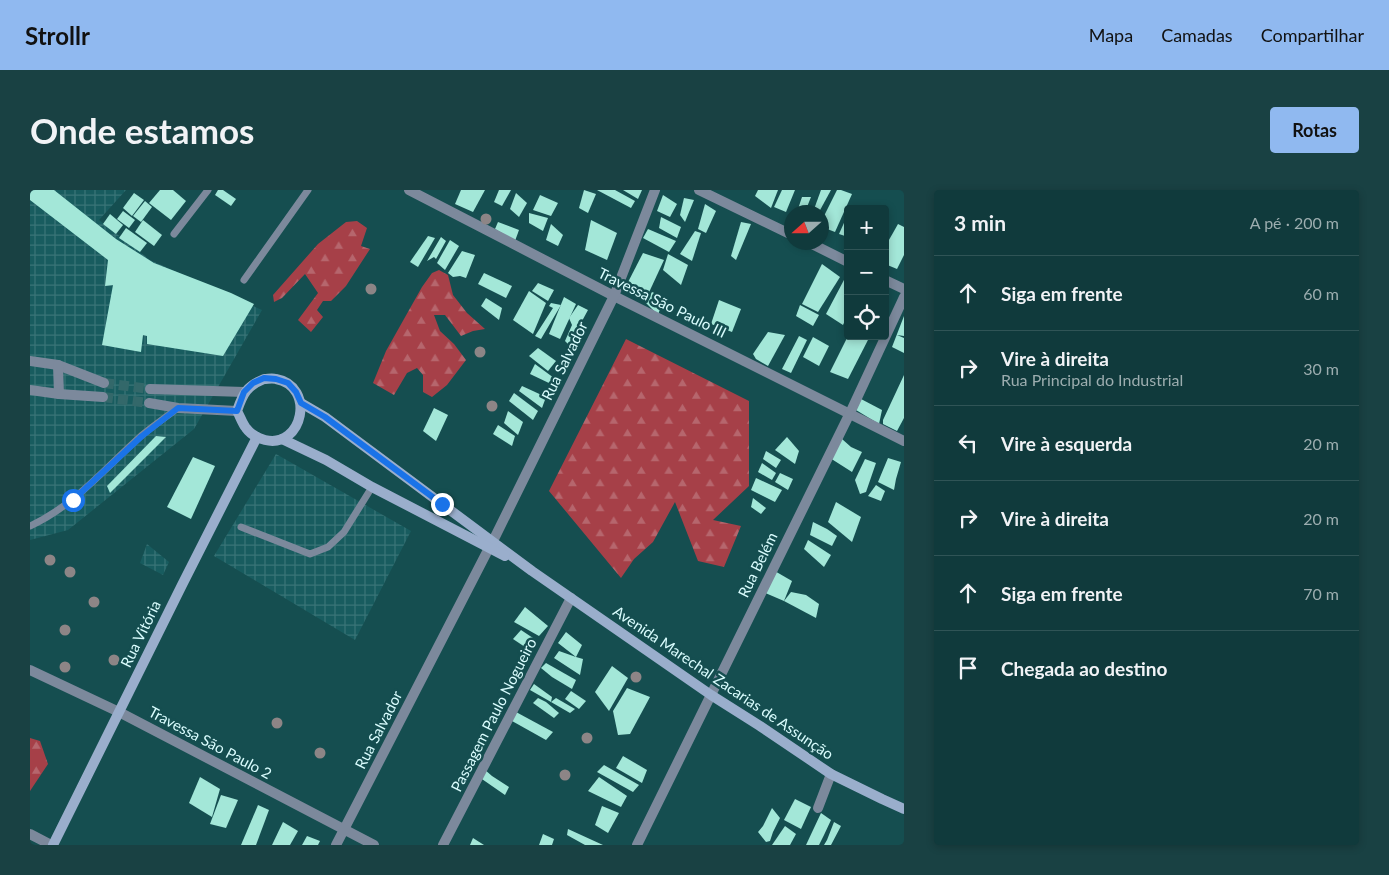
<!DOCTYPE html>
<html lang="pt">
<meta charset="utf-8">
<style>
:root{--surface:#103a3c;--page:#194143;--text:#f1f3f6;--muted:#9cadaf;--line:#305456;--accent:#90b9f0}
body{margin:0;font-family:Lato,sans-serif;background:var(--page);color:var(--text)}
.controls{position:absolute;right:15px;top:15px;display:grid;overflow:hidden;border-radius:5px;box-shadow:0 2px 8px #0003}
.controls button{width:45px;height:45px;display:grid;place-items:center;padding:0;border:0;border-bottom:1px solid var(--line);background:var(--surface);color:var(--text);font:25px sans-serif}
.compass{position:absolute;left:754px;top:15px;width:45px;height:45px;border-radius:50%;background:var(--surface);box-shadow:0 2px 8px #0003;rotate:249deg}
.stop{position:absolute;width:15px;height:15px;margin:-11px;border:4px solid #1a73e8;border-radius:50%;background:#fff}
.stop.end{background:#1a73e8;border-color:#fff;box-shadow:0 1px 5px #0008}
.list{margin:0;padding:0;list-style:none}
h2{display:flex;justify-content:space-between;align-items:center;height:65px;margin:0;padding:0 20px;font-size:21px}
h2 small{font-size:16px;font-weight:400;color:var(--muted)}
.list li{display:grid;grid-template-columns:32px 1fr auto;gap:15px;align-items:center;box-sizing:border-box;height:75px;padding:0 20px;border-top:1px solid var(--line)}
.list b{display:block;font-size:19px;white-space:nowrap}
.list p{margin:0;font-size:16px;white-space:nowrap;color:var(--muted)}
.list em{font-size:16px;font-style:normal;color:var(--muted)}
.icon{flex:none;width:28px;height:28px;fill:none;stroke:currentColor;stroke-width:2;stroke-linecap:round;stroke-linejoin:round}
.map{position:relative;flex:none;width:874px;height:655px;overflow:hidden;border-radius:5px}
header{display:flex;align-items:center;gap:30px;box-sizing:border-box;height:70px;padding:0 25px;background:var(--accent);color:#111}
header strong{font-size:24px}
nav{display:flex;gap:28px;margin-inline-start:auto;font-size:18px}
.intro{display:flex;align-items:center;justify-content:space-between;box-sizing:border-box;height:120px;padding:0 30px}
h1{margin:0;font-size:35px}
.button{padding:12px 22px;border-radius:5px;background:var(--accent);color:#111;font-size:18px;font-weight:700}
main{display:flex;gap:30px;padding:0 30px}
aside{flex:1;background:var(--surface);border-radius:5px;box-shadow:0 2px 8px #0003}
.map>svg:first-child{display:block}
.industrial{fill:url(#industrial-grid)}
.forest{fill:url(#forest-firs)}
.building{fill:#a3e7d8}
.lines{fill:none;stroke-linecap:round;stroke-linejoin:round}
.street-tunnel{stroke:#33686a;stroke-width:10;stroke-dasharray:10 5;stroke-linecap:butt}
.lane{stroke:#7c899c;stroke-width:7}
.street{stroke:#7c899c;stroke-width:10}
.secondary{stroke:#9aaecc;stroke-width:10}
.tree{fill:#8d8586}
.route{stroke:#1a73e8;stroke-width:6}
.labels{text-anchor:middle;stroke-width:5;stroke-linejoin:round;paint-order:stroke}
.street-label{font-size:15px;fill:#dafdfe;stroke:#154e50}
</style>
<header>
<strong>Strollr</strong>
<nav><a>Mapa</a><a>Camadas</a><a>Compartilhar</a></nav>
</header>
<div class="intro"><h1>Onde estamos</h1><a class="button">Rotas</a></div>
<main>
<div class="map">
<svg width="874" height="655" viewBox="0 0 874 655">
<defs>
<pattern id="industrial-grid" width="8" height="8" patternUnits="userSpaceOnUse" patternTransform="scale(1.25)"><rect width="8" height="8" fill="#185c5f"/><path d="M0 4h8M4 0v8" fill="none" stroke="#397477"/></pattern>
<pattern id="forest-firs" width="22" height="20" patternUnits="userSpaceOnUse" patternTransform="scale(1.25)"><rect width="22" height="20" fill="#a64048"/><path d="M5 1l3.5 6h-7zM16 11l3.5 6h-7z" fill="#b6666d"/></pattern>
</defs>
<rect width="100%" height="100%" fill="#154e50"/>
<g class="industrial">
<path d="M0,0H96L69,30L120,70L232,120L164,239L38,340L0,350Z"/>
<path d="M246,264L381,341L325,450L184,366Z"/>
<path d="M117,354L139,372L133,385L110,373Z"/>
</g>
<g class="forest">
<path d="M327,31L337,38L331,56L340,59L316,96L301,111H293L287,120L293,127L281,142L268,130L288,103L275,84L252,108L244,112L243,105L288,54L316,32Z"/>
<path d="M409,80L418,85L423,105L437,123L455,139L443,141L431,146L415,125H404L410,141L424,154L436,170L417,195L402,207L393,202V185L387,178L377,183L364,205L343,193L356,161L392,97L402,83Z"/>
<path d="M596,149L719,211V296L683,330L711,336L694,377L668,371L645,312L623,352L604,369L591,388L519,301Z"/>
<path d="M0,548L10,551L18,574L0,601Z"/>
</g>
<g class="building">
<path d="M0,0H24L86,49L124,73L201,103L224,114L193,166L117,154V146L113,145L111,162L72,155L83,95L75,96L78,70L0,10Z"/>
<path d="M130,0H143L156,11L141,30L119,13Z"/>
<path d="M188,0H193L206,9L201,16L185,5Z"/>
<path d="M431,0H455L443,22L425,14Z"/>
<path d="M469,0H481L472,16L464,12Z"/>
<path d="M554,0L566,4L558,23L549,18Z"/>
<path d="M567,0H585L605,11L601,18Z"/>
<path d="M593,0H612L608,9Z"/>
<path d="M728,0H748L741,18L725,6Z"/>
<path d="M752,0H765L756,22L744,17Z"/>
<path d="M791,0H801L789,22H783Z"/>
<path d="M807,0H811L822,4L805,42L792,37V30Z"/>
<path d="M104,3L114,10L102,26L93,18Z"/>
<path d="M486,3L497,13L489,27L480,19Z"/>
<path d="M510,5L528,13L521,26L503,20Z"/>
<path d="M633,5L647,14L640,27L627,21Z"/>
<path d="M772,7H781L775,22H767Z"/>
<path d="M654,8L664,10L655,32L650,25Z"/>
<path d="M115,11L122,17L111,32L103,26Z"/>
<path d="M675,14L686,21L676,43L668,39Z"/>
<path d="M93,21L105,30L99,38L87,29Z"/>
<path d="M499,23L518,28L513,41L499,33Z"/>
<path d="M80,24L93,35L86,44L73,34Z"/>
<path d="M818,24V47L809,44Z"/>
<path d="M631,27L651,37L647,48L629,38Z"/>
<path d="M113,30L132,45L124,56L105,42Z"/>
<path d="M561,30L587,43L577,70L555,60Z"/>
<path d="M468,32L489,40L485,51L465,39Z"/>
<path d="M711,32L721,34L706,70L701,66Z"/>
<path d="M521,34L533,45L528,56L516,50Z"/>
<path d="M868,34L874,37V65L867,79L855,74V57Z"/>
<path d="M96,38L117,53L110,62L89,48Z"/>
<path d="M618,39L646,51L639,62L613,48Z"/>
<path d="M665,41L671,43L662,71L650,64Z"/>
<path d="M398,46L405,48L388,77L380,72Z"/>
<path d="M411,47L416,51L406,69L404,67L397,71Z"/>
<path d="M420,50L429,56L415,80L407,73Z"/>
<path d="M432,61L445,65L436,88L430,86L423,87L418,83Z"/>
<path d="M613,63L634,70L615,111L595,98Z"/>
<path d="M638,64L658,75L651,95L633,80Z"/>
<path d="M792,74L810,87L788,122L772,114Z"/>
<path d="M454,83L482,96L476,108L448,94Z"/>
<path d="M815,88L818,89V124L813,135L796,124Z"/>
<path d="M508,93L524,100L518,111L502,101Z"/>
<path d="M499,101L516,113L503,144L483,130Z"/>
<path d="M622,102L634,107L628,125L616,113Z"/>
<path d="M534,107L546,114L530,149L519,144Z"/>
<path d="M456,108L472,118L469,130L451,116Z"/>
<path d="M689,110L711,119L702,142L681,134Z"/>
<path d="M521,113L531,115L511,149L505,146L523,118L519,116Z"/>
<path d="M548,115L558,120L539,155L535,151L542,135L539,128Z"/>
<path d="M770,115L789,125L783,136L766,126Z"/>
<path d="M874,126V146L867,145L874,148V163L862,157Z"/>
<path d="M738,142L755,145L738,176L726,169L723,164Z"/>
<path d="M769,146L777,150L761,183L752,179Z"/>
<path d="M818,146H840L818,189L800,182Z"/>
<path d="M783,147L799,156L789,176L773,167Z"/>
<path d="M508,158L526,171L518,181L499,166Z"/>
<path d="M505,174L524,188L521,194L500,184Z"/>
<path d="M874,185V228L867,241L853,234V230Z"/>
<path d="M492,196L516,207L512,218L489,201Z"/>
<path d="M484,203L508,221L503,230L479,211Z"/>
<path d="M831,209L852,220L849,234L826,220Z"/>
<path d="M404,218L418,225L406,251L393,241Z"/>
<path d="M478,221L493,232L488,245L474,233Z"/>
<path d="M468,235L485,246L482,256L463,244Z"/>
<path d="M126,246L136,247L80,303L77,296Z"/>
<path d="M757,247L769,261L765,274L745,260Z"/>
<path d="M812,249L821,257L832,262L822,282L800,268Z"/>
<path d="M736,261L751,270L746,278L733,269Z"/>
<path d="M163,267L185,276L161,329L137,317Z"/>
<path d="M858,268L871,272L866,289L864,300L848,292Z"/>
<path d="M835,269L846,273L836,302L830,304L825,290Z"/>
<path d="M732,273L746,283L742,290L728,282Z"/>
<path d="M750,283L763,289L758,300L745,292Z"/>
<path d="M726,288L752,300L745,312L721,300Z"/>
<path d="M846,295L855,301L851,311L838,306Z"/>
<path d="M723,308L736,318L731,324L721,317Z"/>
<path d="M806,312L831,327L822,352L798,332Z"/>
<path d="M783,332L797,339L807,346L802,356L780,345Z"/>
<path d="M778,350L801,365L794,377L774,359Z"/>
<path d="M743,380L762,391L754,411L733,402Z"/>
<path d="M761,402L776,405L789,414L786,428L754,411Z"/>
<path d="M495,417L518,436L509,446L484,432Z"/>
<path d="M491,440L506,450L501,461L483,449Z"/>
<path d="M536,442L552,455L546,467L553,469L550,485L524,468L529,461L546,467L528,453Z"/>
<path d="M516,473L546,490L542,499L522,487L511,478Z"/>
<path d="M582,476L598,488L579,521L565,502Z"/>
<path d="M504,494L522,507L521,512L500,500Z"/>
<path d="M597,498L620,507L600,544L588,545L583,521Z"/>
<path d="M541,501L556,511L549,519L535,509Z"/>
<path d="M508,508L516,512L529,523L524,528L503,513Z"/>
<path d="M526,508L545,519L540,523L521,512Z"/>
<path d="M486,522L523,542L516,550L482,531Z"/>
<path d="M593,566L617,580L612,593L586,578Z"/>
<path d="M574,575L609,595L603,602L567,582Z"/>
<path d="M454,579L462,586L479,597L475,605L449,587Z"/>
<path d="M170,587L190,599L182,627L159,613Z"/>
<path d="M569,587L597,606L591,617L558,601Z"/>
<path d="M191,605L208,610L196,638L180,634Z"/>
<path d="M765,609L781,617L771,639L754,630Z"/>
<path d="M228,615L239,620L226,655H211Z"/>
<path d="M572,616L589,623L578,643L565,635Z"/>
<path d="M742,618L750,628L743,642L740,651L736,652L728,642L733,636Z"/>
<path d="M791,623L801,630L794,645L789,655H776Z"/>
<path d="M253,632L268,641L260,655H242Z"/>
<path d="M804,632L811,636L801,655H794L797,650Z"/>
<path d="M755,636L766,644L760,655H742Z"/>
<path d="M538,639L573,655H555L537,645Z"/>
<path d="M513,644L524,649L522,655H509Z"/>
<path d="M277,646L290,651L288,655H272Z"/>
<path d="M443,648L454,655H440Z"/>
</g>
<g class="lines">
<g class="street-tunnel">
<path d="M74,193L120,199"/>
<path d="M73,207L119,213"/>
</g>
<g class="lane">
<path d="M144,44L178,0"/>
<path d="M214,90L278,0"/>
<path d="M0,336C44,316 75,278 111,246C123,236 136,227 148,218"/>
<path d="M211,337L280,364L298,357L314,342L342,297"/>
</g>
<g class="street">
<path d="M379,0L584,106L874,251"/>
<path d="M669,0L762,45"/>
<path d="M778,52L818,72"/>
<path d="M855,90L874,99"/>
<path d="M0,171L28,175L74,193"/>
<path d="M28,175L29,204"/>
<path d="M120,199L214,202"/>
<path d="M0,200L29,204L73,207"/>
<path d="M119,213L148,218L207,221"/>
<path d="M463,351L584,106L625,0"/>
<path d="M0,480L89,522L344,655"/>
<path d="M788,618L801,584"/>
<path d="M0,644L21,655"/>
<path d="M306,655L459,358"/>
<path d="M413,655L541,408"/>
<path d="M607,655L820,223L874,107"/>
</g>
<g class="secondary">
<path d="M234,189C238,189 242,188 246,189C286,196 273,259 235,250C227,248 221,245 216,238C212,233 210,226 207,221C213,203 217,196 234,189Z"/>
<path d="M271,213L295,227L502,381L681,505L730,536L801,584L852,609L874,619"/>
<path d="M252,249L296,270L342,297L475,366"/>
<path d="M23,655L152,395L227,247"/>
</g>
</g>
<g class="tree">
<circle cx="456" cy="29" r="5.5"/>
<circle cx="341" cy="99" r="5.5"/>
<circle cx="450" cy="162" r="5.5"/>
<circle cx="462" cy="216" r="5.5"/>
<circle cx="20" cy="370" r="5.5"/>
<circle cx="40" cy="382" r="5.5"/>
<circle cx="64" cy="412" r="5.5"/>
<circle cx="35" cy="440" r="5.5"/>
<circle cx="84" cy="470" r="5.5"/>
<circle cx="35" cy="477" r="5.5"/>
<circle cx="606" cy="487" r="5.5"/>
<circle cx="247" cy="533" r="5.5"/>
<circle cx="557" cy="548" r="5.5"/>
<circle cx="290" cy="563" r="5.5"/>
<circle cx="535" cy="585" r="5.5"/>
</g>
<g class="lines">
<path class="route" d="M43,310L112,246L148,218L207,221L214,202L223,193L234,188L246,189L258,193L266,202L271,213L295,227L412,314"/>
</g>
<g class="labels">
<g class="street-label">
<text transform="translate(632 113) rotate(26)" y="5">Travessa São Paulo III</text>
<text transform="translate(535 171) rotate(-64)" y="5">Rua Salvador</text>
<text transform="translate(728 375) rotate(-64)" y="5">Rua Belém</text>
<text transform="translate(111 444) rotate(-64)" y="5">Rua Vitória</text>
<text transform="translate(693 493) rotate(34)" y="5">Avenida Marechal Zacarias de Assunção</text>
<text transform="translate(464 525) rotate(-63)" y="5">Passagem Paulo Nogueiro</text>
<text transform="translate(349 540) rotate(-63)" y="5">Rua Salvador</text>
<text transform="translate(180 553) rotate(28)" y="5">Travessa São Paulo 2</text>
</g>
</g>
</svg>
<div class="controls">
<button>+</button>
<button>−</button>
<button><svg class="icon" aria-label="locate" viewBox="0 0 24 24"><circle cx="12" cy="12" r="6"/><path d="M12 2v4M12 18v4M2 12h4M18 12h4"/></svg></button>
</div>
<svg class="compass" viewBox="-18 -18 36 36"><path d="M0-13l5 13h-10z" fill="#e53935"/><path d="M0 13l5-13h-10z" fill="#9cadaf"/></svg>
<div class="stop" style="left:43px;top:310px"></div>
<div class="stop end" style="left:412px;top:314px"></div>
</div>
<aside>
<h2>3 min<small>A pé · 200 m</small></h2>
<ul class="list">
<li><svg class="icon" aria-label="ahead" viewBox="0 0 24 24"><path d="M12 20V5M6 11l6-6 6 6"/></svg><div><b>Siga em frente</b></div><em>60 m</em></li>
<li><svg class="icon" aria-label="right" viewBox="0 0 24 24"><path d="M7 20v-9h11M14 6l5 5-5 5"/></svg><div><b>Vire à direita</b><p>Rua Principal do Industrial</p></div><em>30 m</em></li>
<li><svg class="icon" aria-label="left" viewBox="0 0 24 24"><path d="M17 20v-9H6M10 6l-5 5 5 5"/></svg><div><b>Vire à esquerda</b></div><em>20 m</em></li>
<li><svg class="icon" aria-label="right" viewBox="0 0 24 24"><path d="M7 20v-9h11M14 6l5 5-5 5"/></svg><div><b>Vire à direita</b></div><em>20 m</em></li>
<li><svg class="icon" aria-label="ahead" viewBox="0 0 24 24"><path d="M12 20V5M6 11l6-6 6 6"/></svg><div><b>Siga em frente</b></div><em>70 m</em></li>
<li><svg class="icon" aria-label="arrive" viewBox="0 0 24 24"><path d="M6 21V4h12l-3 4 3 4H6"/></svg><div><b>Chegada ao destino</b></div></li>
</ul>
</aside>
</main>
